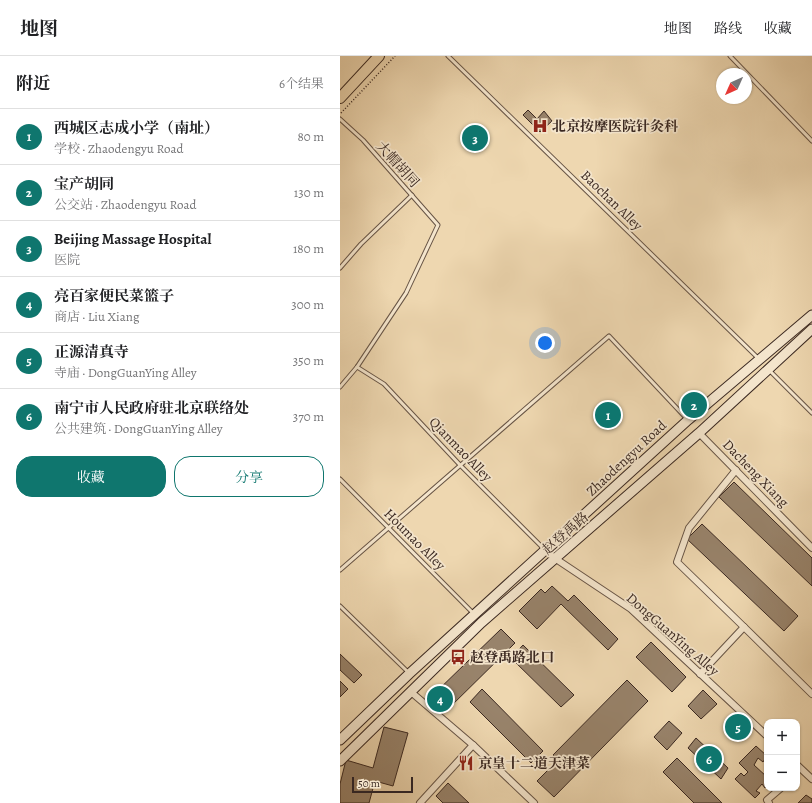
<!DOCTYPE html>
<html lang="zh">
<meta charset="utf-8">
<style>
:root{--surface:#fff;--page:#f6f6f6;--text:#202124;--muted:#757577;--line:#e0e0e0;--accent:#0f766e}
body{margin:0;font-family:Alegreya,"Noto Serif SC",serif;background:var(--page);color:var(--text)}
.controls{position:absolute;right:12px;bottom:12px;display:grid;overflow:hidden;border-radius:8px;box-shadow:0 1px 3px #0004}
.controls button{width:36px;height:36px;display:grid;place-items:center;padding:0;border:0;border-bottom:1px solid var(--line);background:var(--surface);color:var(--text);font:20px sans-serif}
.compass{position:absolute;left:376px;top:12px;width:36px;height:36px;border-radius:50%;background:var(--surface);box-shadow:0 1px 3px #0004;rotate:225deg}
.scale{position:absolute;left:12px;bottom:10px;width:61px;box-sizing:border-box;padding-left:4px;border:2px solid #3a2821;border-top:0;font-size:11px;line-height:14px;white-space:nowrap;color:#3a2821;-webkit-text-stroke:3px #f4e5cc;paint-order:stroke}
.you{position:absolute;left:205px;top:287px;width:14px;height:14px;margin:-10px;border:3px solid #fff;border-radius:50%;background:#1a73e8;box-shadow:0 0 0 6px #1a73e833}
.badge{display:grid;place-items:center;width:26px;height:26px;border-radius:50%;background:var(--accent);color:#fff;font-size:13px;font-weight:700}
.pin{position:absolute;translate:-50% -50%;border:2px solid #fff;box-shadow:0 1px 4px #0006}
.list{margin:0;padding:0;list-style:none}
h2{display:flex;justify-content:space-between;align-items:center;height:52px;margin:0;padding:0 16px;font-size:17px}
h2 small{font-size:13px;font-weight:400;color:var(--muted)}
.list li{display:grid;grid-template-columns:26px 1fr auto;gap:12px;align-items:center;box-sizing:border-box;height:56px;padding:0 16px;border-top:1px solid var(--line)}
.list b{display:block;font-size:15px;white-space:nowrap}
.list p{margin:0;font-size:13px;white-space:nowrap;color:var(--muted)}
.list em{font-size:13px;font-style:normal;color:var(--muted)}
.actions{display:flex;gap:8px;padding:12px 16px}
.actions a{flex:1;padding:9px 0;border:1px solid var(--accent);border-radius:16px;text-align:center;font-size:14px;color:var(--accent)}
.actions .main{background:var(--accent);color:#fff}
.map{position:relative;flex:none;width:472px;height:747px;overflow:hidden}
header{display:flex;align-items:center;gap:24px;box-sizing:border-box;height:56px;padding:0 20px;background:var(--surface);border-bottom:1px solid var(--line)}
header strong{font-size:19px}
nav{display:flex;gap:22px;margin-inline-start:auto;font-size:14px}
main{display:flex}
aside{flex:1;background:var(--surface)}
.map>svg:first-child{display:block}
.building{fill:#98836b;stroke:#3a2821}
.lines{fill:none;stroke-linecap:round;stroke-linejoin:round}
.lane-casing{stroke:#675445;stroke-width:5}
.street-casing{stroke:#675445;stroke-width:8}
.secondary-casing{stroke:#3a2821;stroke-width:11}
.primary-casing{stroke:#3a2821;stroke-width:12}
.path{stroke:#3a2821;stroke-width:1.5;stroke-dasharray:1 2;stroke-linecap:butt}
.lane{stroke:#f4e5cc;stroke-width:3}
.street{stroke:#f4e5cc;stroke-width:6}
.secondary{stroke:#f4e5cc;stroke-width:9}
.primary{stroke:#eed7b0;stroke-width:10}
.labels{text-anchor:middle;stroke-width:3.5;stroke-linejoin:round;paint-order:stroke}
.poi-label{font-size:14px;font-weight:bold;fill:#3a2821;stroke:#f4e5cc;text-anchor:start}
.street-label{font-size:14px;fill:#3a2821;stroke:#f4e5cc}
</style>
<header>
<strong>地图</strong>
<nav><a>地图</a><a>路线</a><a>收藏</a></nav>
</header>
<main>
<aside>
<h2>附近<small>6个结果</small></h2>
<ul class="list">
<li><span class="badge">1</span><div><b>西城区志成小学（南址）</b><p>学校 · Zhaodengyu Road</p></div><em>80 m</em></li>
<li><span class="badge">2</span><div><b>宝产胡同</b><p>公交站 · Zhaodengyu Road</p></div><em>130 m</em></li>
<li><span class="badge">3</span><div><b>Beijing Massage Hospital</b><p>医院</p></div><em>180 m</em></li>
<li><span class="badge">4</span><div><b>亮百家便民菜篮子</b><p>商店 · Liu Xiang</p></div><em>300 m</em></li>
<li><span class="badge">5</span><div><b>正源清真寺</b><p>寺庙 · DongGuanYing Alley</p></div><em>350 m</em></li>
<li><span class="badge">6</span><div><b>南宁市人民政府驻北京联络处</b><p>公共建筑 · DongGuanYing Alley</p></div><em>370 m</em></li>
</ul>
<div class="actions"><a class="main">收藏</a><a>分享</a></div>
</aside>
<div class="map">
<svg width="472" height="747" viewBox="0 0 472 747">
<rect width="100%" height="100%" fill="#eed7b0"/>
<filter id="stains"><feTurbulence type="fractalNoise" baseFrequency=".005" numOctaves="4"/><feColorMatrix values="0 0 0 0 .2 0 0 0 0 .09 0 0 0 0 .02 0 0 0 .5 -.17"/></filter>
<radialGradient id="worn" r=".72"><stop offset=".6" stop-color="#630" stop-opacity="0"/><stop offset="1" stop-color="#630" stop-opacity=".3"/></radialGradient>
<g class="building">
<path d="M188,54L197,63L204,55L212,65L200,76L183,59Z"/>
<path d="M394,426L472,502V530L379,441Z"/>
<path d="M362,468L458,560L444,575L347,483Z"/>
<path d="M212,530L228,545L234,539L278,583L268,594L221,548L197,573L179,555L201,533L205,537Z"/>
<path d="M161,573L175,587L107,654L93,639Z"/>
<path d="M311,586L346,621L332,636L296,601Z"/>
<path d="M183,589L234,639L221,651L171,602Z"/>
<path d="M0,598L22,619L14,627L0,614Z"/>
<path d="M287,624L308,645L214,741L197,725L218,704L213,699Z"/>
<path d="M0,625L8,633L0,641Z"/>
<path d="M142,633L203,695L191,707L130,646Z"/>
<path d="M363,634L377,648L361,663L348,650Z"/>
<path d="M329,665L342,677L327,694L314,681Z"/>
<path d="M44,671L68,677L53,730L35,725L29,747H0V728L6,704L33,712Z"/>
<path d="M356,682L388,712L381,723L348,692Z"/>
<path d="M416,690L427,700L423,706L418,702L414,709L427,721V730L425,732L422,728L416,735L420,737L415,742L395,723L401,717L404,720L408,716L399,707Z"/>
<path d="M337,702L382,747H354L323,716Z"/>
<path d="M108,727L129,747H103L96,740Z"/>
<path d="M466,739L472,743V747H458Z"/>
</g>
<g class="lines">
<defs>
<g id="lane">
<path d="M108,0L419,303"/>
<path d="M390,0L472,85"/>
<path d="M0,63L23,84L98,169L66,237L17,311L0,331"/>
<path d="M0,212L21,188L72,139"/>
<path d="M17,311L44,328L121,410L205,494"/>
<path d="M429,314L472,357"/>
<path d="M0,423L133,557"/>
<path d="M0,514L269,280L347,363"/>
<path d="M0,550L68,616"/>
</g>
<g id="street">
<path d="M359,377L472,492"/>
<path d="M206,495L216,503L291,553L427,680"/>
<path d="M404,571L472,638"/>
<path d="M360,618L404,571L337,506L349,472L396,414"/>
<path d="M71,636L133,689L194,747"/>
<path d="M457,709L472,723"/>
<path d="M80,747L133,689"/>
<path d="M429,747L427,744L441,732"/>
</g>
<g id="secondary">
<path d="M0,684L69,618L348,364L472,259"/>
<path d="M0,705L141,567L359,377L472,273"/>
</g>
<path id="primary" d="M0,42L39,0"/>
</defs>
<use href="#lane" class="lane-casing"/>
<use href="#street" class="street-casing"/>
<use href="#secondary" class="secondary-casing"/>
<use href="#primary" class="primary-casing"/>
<path class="path" d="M1,57L55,0"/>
<use href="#lane" class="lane"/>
<use href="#street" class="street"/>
<use href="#secondary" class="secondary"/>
<use href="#primary" class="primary"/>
</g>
<defs>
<symbol id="hospital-bare" viewBox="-9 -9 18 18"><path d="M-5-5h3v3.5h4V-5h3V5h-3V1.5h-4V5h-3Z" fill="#8f2418" stroke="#f4e5cc" stroke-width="2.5" paint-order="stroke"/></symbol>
<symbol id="bus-bare" viewBox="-9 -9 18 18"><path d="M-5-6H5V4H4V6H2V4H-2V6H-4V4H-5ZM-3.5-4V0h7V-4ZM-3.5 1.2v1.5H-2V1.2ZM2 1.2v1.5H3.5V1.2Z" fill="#8f2418" stroke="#f4e5cc" stroke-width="2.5" paint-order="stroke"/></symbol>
<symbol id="restaurant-bare" viewBox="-9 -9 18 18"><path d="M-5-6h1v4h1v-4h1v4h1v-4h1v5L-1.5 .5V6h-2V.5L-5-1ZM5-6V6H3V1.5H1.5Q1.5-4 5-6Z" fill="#8f2418" stroke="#f4e5cc" stroke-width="2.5" paint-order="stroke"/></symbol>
</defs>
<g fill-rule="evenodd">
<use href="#hospital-bare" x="189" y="59" width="22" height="22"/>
<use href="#bus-bare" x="107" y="590" width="22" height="22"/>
<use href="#restaurant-bare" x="115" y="696" width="22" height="22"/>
</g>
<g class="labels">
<g class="poi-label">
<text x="212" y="75">北京按摩医院针灸科</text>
<text x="130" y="606">赵登禹路北口</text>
<text x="138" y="712">京皇十二道天津菜</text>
</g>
<g class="street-label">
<text transform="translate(58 108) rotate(48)" y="5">大帽胡同</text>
<text transform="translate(272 144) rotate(44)" y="5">Baochan Alley</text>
<text transform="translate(121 393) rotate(46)" y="5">Qianmao Alley</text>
<text transform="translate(286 402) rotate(-43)" y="5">Zhaodengyu Road</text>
<text transform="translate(416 417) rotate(46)" y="5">Dacheng Xiang</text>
<text transform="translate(225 477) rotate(-41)" y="5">赵登禹路</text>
<text transform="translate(75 483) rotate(45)" y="5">Houmao Alley</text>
<text transform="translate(333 578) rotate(41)" y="5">DongGuanYing Alley</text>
</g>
</g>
<rect width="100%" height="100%" filter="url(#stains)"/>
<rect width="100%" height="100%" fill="url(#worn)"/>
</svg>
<div class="controls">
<button>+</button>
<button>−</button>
</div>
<svg class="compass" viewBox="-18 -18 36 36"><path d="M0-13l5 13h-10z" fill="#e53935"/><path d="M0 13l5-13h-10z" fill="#757577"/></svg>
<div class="scale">50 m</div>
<div class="you"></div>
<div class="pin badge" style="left:268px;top:359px">1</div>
<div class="pin badge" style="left:354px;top:349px">2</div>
<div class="pin badge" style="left:135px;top:82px">3</div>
<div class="pin badge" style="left:100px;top:643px">4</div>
<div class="pin badge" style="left:398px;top:671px">5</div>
<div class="pin badge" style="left:369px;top:703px">6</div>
</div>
</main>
